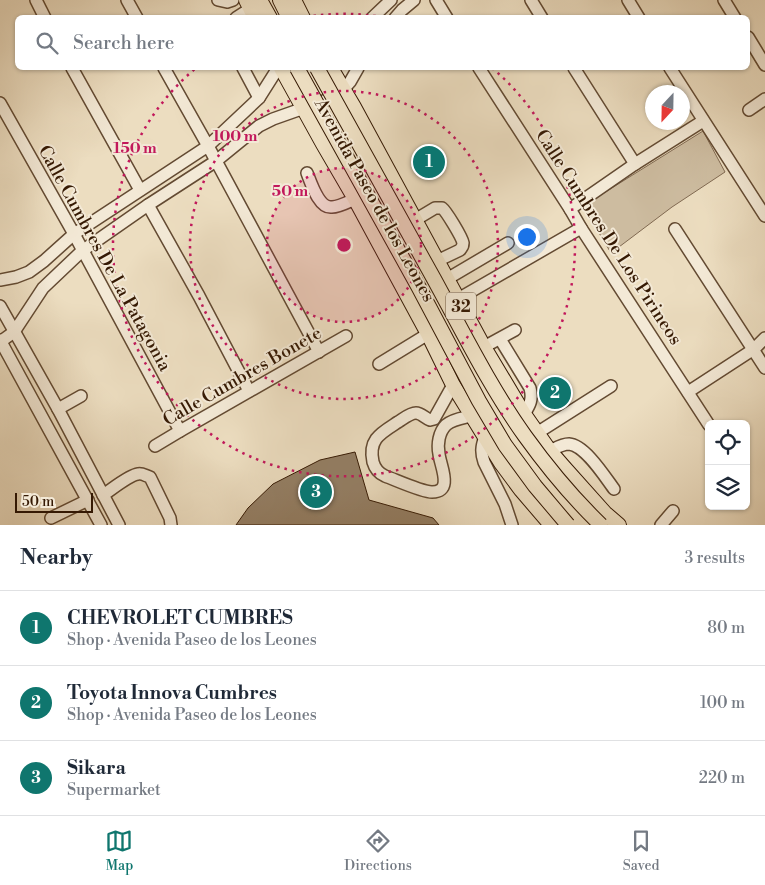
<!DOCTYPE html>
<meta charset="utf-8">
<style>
:root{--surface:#fff;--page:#f6f6f7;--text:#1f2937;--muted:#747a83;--line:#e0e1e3;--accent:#0f766e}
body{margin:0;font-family:"Libre Bodoni",serif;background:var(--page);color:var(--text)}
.controls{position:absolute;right:15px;bottom:15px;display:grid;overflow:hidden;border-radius:8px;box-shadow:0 1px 4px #0004}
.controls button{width:45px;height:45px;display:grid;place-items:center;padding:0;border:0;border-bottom:1px solid var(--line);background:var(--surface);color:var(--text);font:25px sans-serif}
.compass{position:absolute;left:645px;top:85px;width:45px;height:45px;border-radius:50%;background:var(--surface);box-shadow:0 1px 4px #0004;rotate:202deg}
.scale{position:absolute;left:15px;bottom:12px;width:78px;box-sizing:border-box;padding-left:5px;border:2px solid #351903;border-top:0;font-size:14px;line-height:18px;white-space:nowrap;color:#351903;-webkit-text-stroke:4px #f3e9d6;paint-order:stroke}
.you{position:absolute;left:526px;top:236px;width:18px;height:18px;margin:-12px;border:4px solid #fff;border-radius:50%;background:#1a73e8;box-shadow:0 0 0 8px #1a73e833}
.badge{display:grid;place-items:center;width:32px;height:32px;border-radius:50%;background:var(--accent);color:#fff;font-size:16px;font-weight:700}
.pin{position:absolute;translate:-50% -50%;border:2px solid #fff;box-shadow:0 1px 5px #0006}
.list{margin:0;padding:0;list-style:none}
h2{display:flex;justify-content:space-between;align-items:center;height:65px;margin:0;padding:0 20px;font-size:21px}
h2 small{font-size:16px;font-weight:400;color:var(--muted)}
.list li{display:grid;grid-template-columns:32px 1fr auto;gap:15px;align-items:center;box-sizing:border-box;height:75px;padding:0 20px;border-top:1px solid var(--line)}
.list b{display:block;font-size:19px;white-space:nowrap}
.list p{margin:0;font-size:16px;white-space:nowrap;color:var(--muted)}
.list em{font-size:16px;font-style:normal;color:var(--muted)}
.icon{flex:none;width:28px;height:28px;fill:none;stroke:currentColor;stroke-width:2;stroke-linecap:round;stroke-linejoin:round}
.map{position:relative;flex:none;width:765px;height:525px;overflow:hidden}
.search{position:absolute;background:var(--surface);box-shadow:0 1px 4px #0004;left:15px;right:15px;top:15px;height:55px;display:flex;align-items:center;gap:12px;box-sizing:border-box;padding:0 18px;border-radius:8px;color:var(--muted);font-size:19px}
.sheet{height:290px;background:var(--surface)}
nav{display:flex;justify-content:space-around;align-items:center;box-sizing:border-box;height:70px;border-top:1px solid var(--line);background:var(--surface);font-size:14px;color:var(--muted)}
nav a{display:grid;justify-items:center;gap:2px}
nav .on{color:var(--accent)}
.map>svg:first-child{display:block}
.green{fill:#cdbca0;stroke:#816a52}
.building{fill:#947f65;stroke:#351903}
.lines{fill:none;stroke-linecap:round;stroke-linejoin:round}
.minor-casing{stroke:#634a32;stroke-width:14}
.major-casing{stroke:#351903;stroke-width:16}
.minor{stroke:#f3e9d6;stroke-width:11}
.major{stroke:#ecddc0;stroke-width:14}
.major-bridge-casing{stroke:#351903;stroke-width:16;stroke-linecap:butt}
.major-bridge{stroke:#ecddc0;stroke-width:14}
.ring{fill:none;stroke:#c2185b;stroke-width:2.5;stroke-dasharray:2.5 5}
.labels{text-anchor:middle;stroke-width:4;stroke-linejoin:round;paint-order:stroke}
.shield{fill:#f3e9d6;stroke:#6e5742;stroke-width:1}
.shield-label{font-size:16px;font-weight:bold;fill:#351903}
.street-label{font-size:18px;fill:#351903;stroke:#f3e9d6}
.centre{fill:#c2185b;stroke:#f3e9d6;stroke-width:2.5}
.ring-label{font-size:15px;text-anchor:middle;font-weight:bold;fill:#c2185b;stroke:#f3e9d6;stroke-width:4;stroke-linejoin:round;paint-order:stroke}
</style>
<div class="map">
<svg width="765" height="525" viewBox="0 0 765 525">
<rect width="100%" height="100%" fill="#ecddc0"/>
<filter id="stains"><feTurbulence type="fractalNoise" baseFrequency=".004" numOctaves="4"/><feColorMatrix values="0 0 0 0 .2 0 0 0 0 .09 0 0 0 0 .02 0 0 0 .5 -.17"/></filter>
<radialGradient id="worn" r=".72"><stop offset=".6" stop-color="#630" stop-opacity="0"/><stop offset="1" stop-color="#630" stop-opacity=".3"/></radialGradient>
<path class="green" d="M703,131L725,172L672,207L611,253L583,206Z"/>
<path class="building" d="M355,452L369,500L433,518L439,525H236L248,508L273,484L320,460Z"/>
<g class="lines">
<defs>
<g id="minor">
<path d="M36,0L45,18"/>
<path d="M127,0L137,18"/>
<path d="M218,0L227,2L233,0"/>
<path d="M436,0L447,18"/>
<path d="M531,0L542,18"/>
<path d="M628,0L639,18"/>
<path d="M724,0L735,18"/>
<path d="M236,18L250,9"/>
<path d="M372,18L391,0"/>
<path d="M395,18L402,10L414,0"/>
<path d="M748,37L765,65"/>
<path d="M72,68L140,190"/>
<path d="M164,68L208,146L319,352"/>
<path d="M243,68L259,98"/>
<path d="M479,68L570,209L581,228L709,425"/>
<path d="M574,68L635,164"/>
<path d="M670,68L765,216"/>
<path d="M0,103L74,234L180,431"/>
<path d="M749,110L765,99"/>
<path d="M307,173C311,183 319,209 332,207C339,207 348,202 355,199"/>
<path d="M148,205L199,296L249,391"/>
<path d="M570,209L635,164L703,121"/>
<path d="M415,220L435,208H442C446,211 462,237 463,243C463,247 462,247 460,250L437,261"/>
<path d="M675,229L765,368"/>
<path d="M447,279L508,243"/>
<path d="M0,280L16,277L29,272L44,261L74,234L208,146L259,98L278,68"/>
<path d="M458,299L581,228"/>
<path d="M0,306L58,409L119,525"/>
<path d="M500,339L530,388C533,399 530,405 524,414"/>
<path d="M0,340L101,525"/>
<path d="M0,342L14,332L43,288L82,251L148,205L216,161L259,126L273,119L324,101L343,90L350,82L358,68"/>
<path d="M484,347L515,330"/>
<path d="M379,364L428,334"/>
<path d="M453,385L434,419L430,420C425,418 421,413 416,413C410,413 403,419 398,422C381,433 368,439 373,462C375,469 378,473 385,476C396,480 422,492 432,492C454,492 440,465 439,454C437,444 439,432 446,425C453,419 463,418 471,416"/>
<path d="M688,392L754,349L765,338"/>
<path d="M58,409L81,396"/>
<path d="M537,433L611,386"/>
<path d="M485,437C481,447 481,453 484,462L505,504L512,525"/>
<path d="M155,446L180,431L346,336"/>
<path d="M550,451C556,448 562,444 569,444C585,445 605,477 614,489"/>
<path d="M103,495C111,490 129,475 138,474C142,473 146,476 150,477L170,518L171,525"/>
<path d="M51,518L88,500"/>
<path d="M661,525L673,511"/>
</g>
<g id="major">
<path d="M246,0L255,18"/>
<path d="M260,0L270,18"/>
<path d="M280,0L289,18"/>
<path d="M294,0L303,18"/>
<path d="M281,68L323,144L355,199L428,334L453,385L501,463L521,490L551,525"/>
<path d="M331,68L354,107L484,347L524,414L550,451L563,466L605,513L619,525"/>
</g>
</defs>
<use href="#minor" class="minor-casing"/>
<use href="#major" class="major-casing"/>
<use href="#minor" class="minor"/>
<use href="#major" class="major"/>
<defs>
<g id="major-bridge">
<path d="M297,68L418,286L479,401L505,445L535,486L568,525"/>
<path d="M317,68C356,138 395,209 434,279C463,332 490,387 525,436C548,468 573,498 601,525"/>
</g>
</defs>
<use href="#major-bridge" class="major-bridge-casing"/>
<use href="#major-bridge" class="major-bridge"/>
</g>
<circle cx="344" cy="245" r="77" fill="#c2185b" fill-opacity=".12"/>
<g class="ring">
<circle cx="344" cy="245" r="77"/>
<circle cx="344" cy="245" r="154"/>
<path d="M306 17A231 231 0 0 1 382 17M492 68A231 231 0 1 1 196 68"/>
</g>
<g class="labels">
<rect class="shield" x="446" y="292.5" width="30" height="27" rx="4"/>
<g class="shield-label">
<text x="461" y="312">32</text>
</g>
<g class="street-label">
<text transform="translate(375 200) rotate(61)" y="6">Avenida Paseo de los Leones</text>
<text transform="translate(609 237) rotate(57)" y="6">Calle Cumbres De Los Pirineos</text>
<text transform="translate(105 258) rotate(61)" y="6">Calle Cumbres De La Patagonia</text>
<text transform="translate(242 376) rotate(-30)" y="6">Calle Cumbres Bonete</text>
</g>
</g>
<circle cx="344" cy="245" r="8" class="centre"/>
<g class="ring-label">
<text x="235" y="141">100 m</text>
<text x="135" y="153">150 m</text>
<text x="290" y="196">50 m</text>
</g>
<rect width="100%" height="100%" filter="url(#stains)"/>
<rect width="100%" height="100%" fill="url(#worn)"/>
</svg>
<div class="controls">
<button><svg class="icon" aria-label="locate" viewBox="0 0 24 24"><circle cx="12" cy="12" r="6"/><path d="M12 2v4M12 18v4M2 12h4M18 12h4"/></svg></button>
<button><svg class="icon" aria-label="layers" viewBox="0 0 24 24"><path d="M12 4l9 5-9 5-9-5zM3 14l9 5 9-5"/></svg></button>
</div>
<svg class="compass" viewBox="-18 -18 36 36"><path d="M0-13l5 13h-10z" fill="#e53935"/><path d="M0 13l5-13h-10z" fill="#747a83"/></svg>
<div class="scale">50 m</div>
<div class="you"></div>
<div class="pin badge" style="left:429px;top:162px">1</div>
<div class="pin badge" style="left:555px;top:393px">2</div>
<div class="pin badge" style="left:316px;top:492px">3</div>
<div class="search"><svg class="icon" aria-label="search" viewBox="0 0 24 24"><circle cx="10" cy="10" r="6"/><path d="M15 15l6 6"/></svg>Search here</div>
</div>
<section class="sheet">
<h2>Nearby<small>3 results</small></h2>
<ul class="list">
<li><span class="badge">1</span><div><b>CHEVROLET CUMBRES</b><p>Shop · Avenida Paseo de los Leones</p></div><em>80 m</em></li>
<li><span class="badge">2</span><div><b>Toyota Innova Cumbres</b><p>Shop · Avenida Paseo de los Leones</p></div><em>100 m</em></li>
<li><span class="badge">3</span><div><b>Sikara</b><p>Supermarket</p></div><em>220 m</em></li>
</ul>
</section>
<nav>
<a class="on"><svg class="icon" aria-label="map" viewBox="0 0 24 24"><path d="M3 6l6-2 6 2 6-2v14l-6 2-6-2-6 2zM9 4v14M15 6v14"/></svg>Map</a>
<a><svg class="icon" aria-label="directions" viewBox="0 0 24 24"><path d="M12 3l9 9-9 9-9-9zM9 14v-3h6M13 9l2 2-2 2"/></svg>Directions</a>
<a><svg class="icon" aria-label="saved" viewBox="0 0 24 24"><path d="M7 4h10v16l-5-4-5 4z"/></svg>Saved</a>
</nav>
